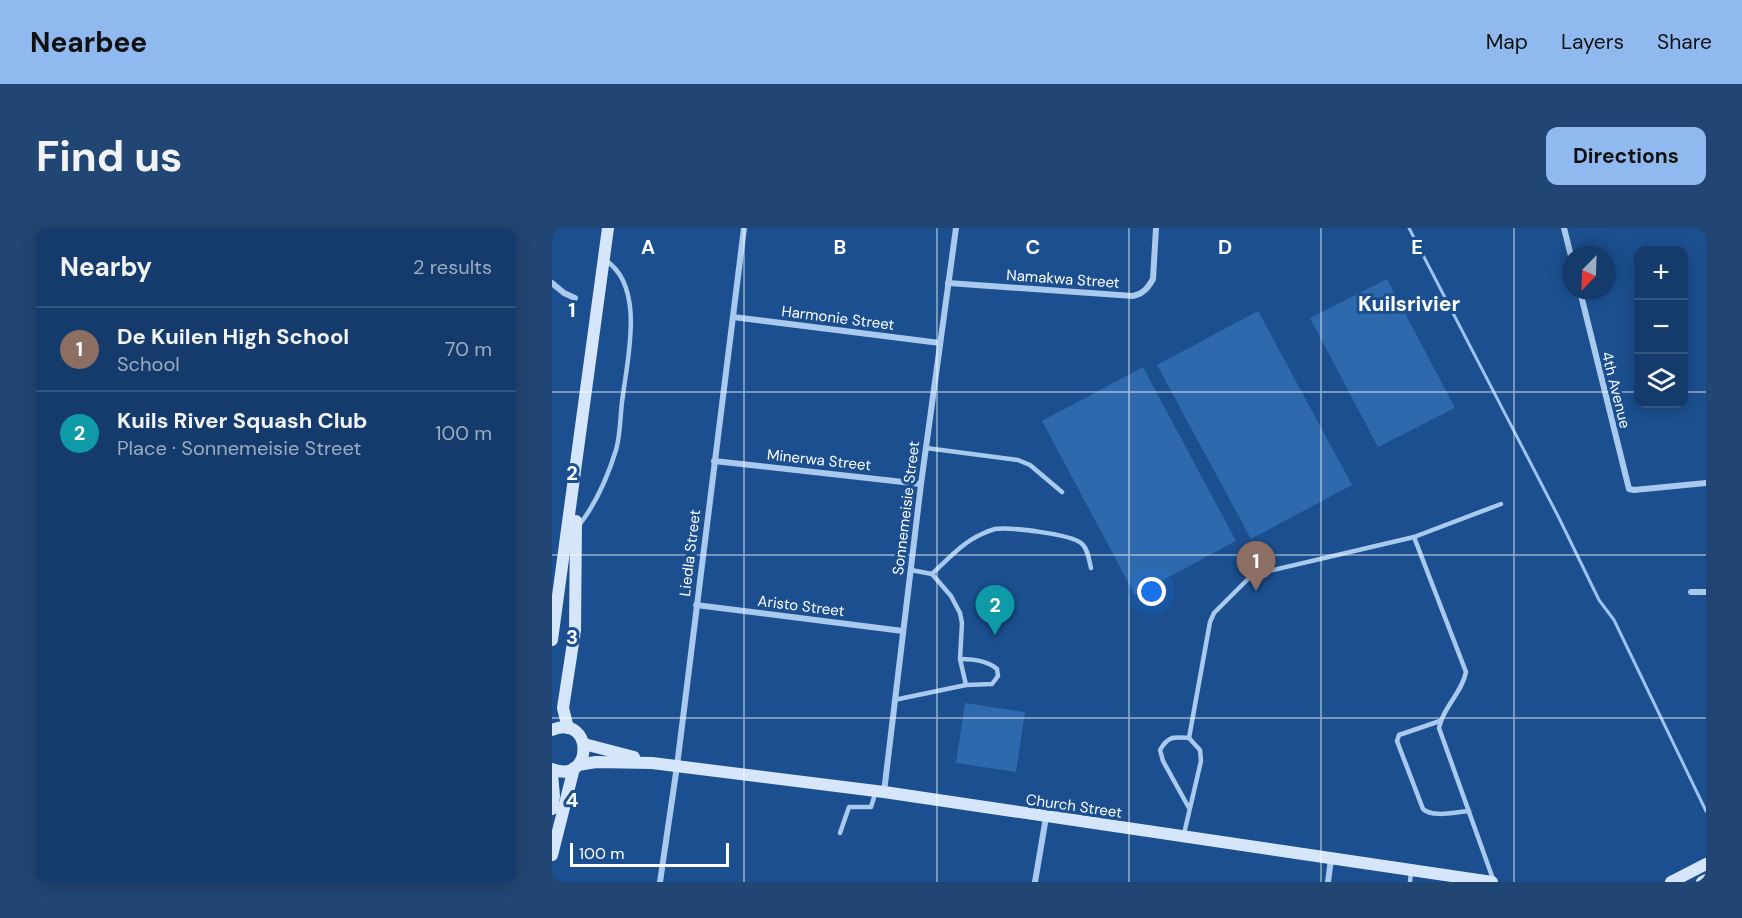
<!DOCTYPE html>
<meta charset="utf-8">
<style>
:root{--surface:#143b6b;--page:#214673;--text:#f1f3f6;--muted:#9dadc1;--line:#33557e;--accent:#90b9f0}
body{margin:0;font-family:"DM Sans",sans-serif;background:var(--page);color:var(--text)}
.controls{position:absolute;right:18px;top:18px;display:grid;overflow:hidden;border-radius:12px;box-shadow:0 3px 15px #0003}
.controls button{width:54px;height:54px;display:grid;place-items:center;padding:0;border:0;border-bottom:2px solid var(--line);background:var(--surface);color:var(--text);font:30px sans-serif}
.compass{position:absolute;left:1010px;top:18px;width:54px;height:54px;border-radius:50%;background:var(--surface);box-shadow:0 3px 15px #0003;rotate:203deg}
.scale{position:absolute;left:18px;bottom:15px;width:159px;box-sizing:border-box;padding-left:6px;border:3px solid #fff;border-top:0;font-size:16px;line-height:21px;white-space:nowrap;color:#fff;-webkit-text-stroke:4px #1b4f8f;paint-order:stroke}
.you{position:absolute;left:600px;top:364px;width:21px;height:21px;margin:-15px;border:4px solid #fff;border-radius:50%;background:#1a73e8;box-shadow:0 0 0 9px #1a73e833}
.badge{display:grid;place-items:center;width:39px;height:39px;border-radius:50%;background:var(--accent);color:#fff;font-size:20px;font-weight:700}
.pin{position:absolute;translate:-50% -50px;filter:drop-shadow(0 2px 3px #0008)}
.pin::after{content:'';position:absolute;top:32px;width:21px;height:18px;background:inherit;clip-path:polygon(0 0,100% 0,50% 100%)}
.list{margin:0;padding:0;list-style:none}
h2{display:flex;justify-content:space-between;align-items:center;height:78px;margin:0;padding:0 24px;font-size:26px}
h2 small{font-size:20px;font-weight:400;color:var(--muted)}
.list li{display:grid;grid-template-columns:39px 1fr auto;gap:18px;align-items:center;box-sizing:border-box;height:84px;padding:0 24px;border-top:2px solid var(--line)}
.list b{display:block;font-size:22px;white-space:nowrap}
.list p{margin:0;font-size:20px;white-space:nowrap;color:var(--muted)}
.list em{font-size:20px;font-style:normal;color:var(--muted)}
.icon{flex:none;width:33px;height:33px;fill:none;stroke:currentColor;stroke-width:2;stroke-linecap:round;stroke-linejoin:round}
.map{position:relative;flex:none;width:1154px;height:654px;overflow:hidden;border-radius:12px}
header{display:flex;align-items:center;gap:36px;box-sizing:border-box;height:84px;padding:0 30px;background:var(--accent);color:#111}
header strong{font-size:28px}
nav{display:flex;gap:33px;margin-inline-start:auto;font-size:21px}
.intro{display:flex;align-items:center;justify-content:space-between;box-sizing:border-box;height:144px;padding:0 36px}
h1{margin:0;font-size:42px}
.button{padding:15px 27px;border-radius:12px;background:var(--accent);color:#111;font-size:21px;font-weight:700}
main{display:flex;gap:36px;padding:0 36px}
aside{flex:1;background:var(--surface);border-radius:12px;box-shadow:0 3px 15px #0003}
.map>svg:first-child{display:block}
.park{fill:#2e69ad}
.lines{fill:none;stroke-linecap:round;stroke-linejoin:round}
.stream{stroke:#9cc4f0;stroke-width:3}
.lane{stroke:#a9c9ee;stroke-width:4.5}
.street{stroke:#a9c9ee;stroke-width:6}
.secondary{stroke:#d6e6fa;stroke-width:12}
.grid{fill:none;stroke:#fff;stroke-width:1.5;stroke-opacity:0.55}
.labels{text-anchor:middle;stroke-width:6;stroke-linejoin:round;paint-order:stroke}
.street-label{font-size:15px;fill:#fff;stroke:#1b4f8f}
.district-label{font-size:21px;font-weight:bold;fill:#fff;stroke:#1b4f8f}
.grid-label{font-size:20px;text-anchor:middle;font-weight:bold;fill:#fff;stroke:#1b4f8f;stroke-width:6;stroke-linejoin:round;paint-order:stroke}
</style>
<header>
<strong>Nearbee</strong>
<nav><a>Map</a><a>Layers</a><a>Share</a></nav>
</header>
<div class="intro"><h1>Find us</h1><a class="button">Directions</a></div>
<main>
<aside>
<h2>Nearby<small>2 results</small></h2>
<ul class="list">
<li><span class="badge" style="background:#8d6e63">1</span><div><b>De Kuilen High School</b><p>School</p></div><em>70 m</em></li>
<li><span class="badge" style="background:#0f9aa8">2</span><div><b>Kuils River Squash Club</b><p>Place · Sonnemeisie Street</p></div><em>100 m</em></li>
</ul>
</aside>
<div class="map">
<svg width="1154" height="654" viewBox="0 0 1154 654">
<rect width="100%" height="100%" fill="#1b4f8f"/>
<g class="park">
<path d="M835,51L903,180L826,219L758,90Z"/>
<path d="M706,83L800,257L699,311L605,137Z"/>
<path d="M591,139L684,313L583,367L490,193Z"/>
<path d="M413,475L473,484L464,544L404,535Z"/>
</g>
<g class="lines">
<path class="stream" d="M857,0L1007,290L1047,372L1062,392L1154,583"/>
<g class="lane">
<path d="M374,220L466,232L478,237L510,264"/>
<path d="M28,296C44,275 56,248 64,222C69,205 68,184 71,167C76,128 93,57 53,32"/>
<path d="M862,309L914,444C910,465 891,479 887,500L941,651"/>
<path d="M359,342L380,346L399,368L408,385L410,395L408,431L414,457"/>
<path d="M380,346C395,332 411,314 430,306C434,304 439,302 443,301C458,299 518,306 529,315C536,320 537,332 539,340"/>
<path d="M342,472L414,457L440,456L446,448L445,441C435,432 420,431 408,431"/>
<path d="M888,493L847,507L845,513L871,581C881,590 903,584 917,583"/>
<path d="M637,510L658,394L662,385L700,347L862,309L949,276"/>
<path d="M288,605L297,579H319L324,563"/>
<path d="M632,606L649,533L648,522L637,510C621,509 616,508 608,522L611,533L637,580"/>
<path d="M858,654L859,643"/>
</g>
<g class="street">
<path d="M1012,0L1019,28"/>
<path d="M0,55L12,65L23,70"/>
<path d="M396,55L581,68C591,66 596,60 601,51L604,0"/>
<path d="M1028,63L1077,261L1082,262L1154,255"/>
<path d="M181,89L388,115"/>
<path d="M162,233L369,256"/>
<path d="M1139,364H1154"/>
<path d="M144,377L351,403"/>
<path d="M332,564L369,256L404,0"/>
<path d="M108,654L125,538L192,0"/>
<path d="M483,654L494,589"/>
<path d="M776,654L779,631"/>
</g>
<g class="secondary">
<path d="M0,412L56,0"/>
<path d="M16,500L11,480L23,402L24,293"/>
<path d="M0,502C43,485 41,558 0,541"/>
<path d="M32,516L82,529"/>
<path d="M26,537L44,534L100,535L332,564L940,654"/>
<path d="M0,546L2,568L0,581"/>
<path d="M0,627L22,540"/>
<path d="M1119,654L1154,636"/>
<path d="M1150,654L1154,652"/>
</g>
</g>
<path class="grid" d="M192,0V654M385,0V654M577,0V654M769,0V654M962,0V654M0,164H1086M1132,164H1154M0,327H1154M0,490H1154"/>
<g class="labels">
<g class="street-label">
<text transform="translate(511 51) rotate(4)" y="5">Namakwa Street</text>
<text transform="translate(286 90) rotate(7)" y="5">Harmonie Street</text>
<text transform="translate(1064 162) rotate(76)" y="5">4th Avenue</text>
<text transform="translate(267 232) rotate(6)" y="5">Minerwa Street</text>
<text transform="translate(354 280) rotate(-83)" y="5">Sonnemeisie Street</text>
<text transform="translate(138 325) rotate(-83)" y="5">Liedla Street</text>
<text transform="translate(249 378) rotate(7)" y="5">Aristo Street</text>
<text transform="translate(522 578) rotate(8)" y="5">Church Street</text>
</g>
<g class="district-label">
<text x="857" y="83">Kuilsrivier</text>
</g>
</g>
<g class="grid-label">
<text x="96" y="26">A</text>
<text x="288" y="26">B</text>
<text x="481" y="26">C</text>
<text x="673" y="26">D</text>
<text x="865" y="26">E</text>
<text x="20" y="89">1</text>
<text x="20" y="252">2</text>
<text x="20" y="416">3</text>
<text x="20" y="579">4</text>
</g>
</svg>
<div class="controls">
<button>+</button>
<button>−</button>
<button><svg class="icon" aria-label="layers" viewBox="0 0 24 24"><path d="M12 4l9 5-9 5-9-5zM3 14l9 5 9-5"/></svg></button>
</div>
<svg class="compass" viewBox="-18 -18 36 36"><path d="M0-13l5 13h-10z" fill="#e53935"/><path d="M0 13l5-13h-10z" fill="#9dadc1"/></svg>
<div class="scale">100 m</div>
<div class="you"></div>
<div class="pin badge" style="left:704px;top:363px;background:#8d6e63">1</div>
<div class="pin badge" style="left:443px;top:407px;background:#0f9aa8">2</div>
</div>
</main>
